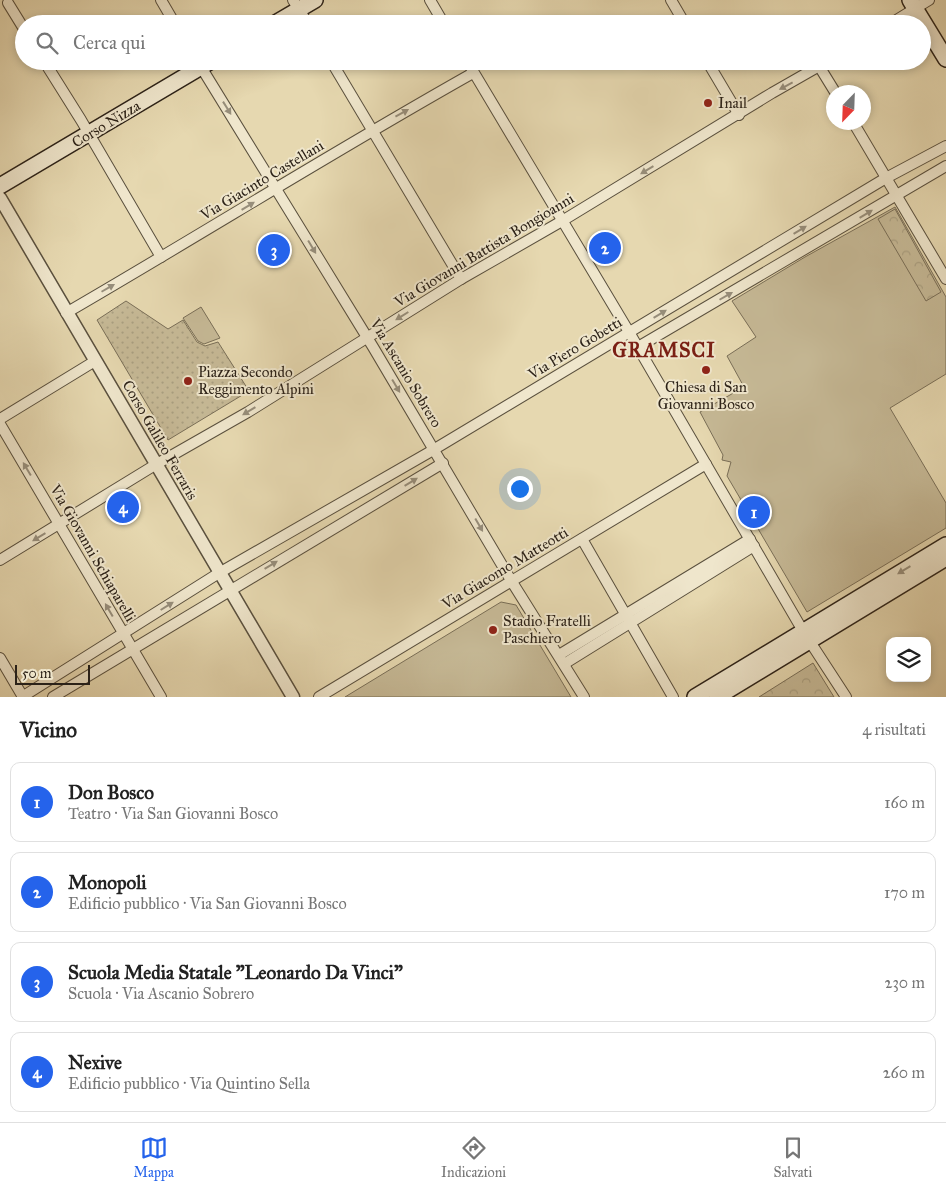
<!DOCTYPE html>
<html lang="it">
<meta charset="utf-8">
<style>
:root{--surface:#fff;--page:#f2f2f2;--text:#222;--muted:#767676;--line:#e0e0e0;--accent:#2563eb}
body{margin:0;font-family:"IM FELL Great Primer",serif;background:var(--page);color:var(--text)}
.controls{position:absolute;right:15px;bottom:15px;display:grid;overflow:hidden;border-radius:10px;box-shadow:0 2px 8px #0003}
.controls button{width:45px;height:45px;display:grid;place-items:center;padding:0;border:0;border-bottom:1px solid var(--line);background:var(--surface);color:var(--text);font:25px sans-serif}
.compass{position:absolute;left:826px;top:85px;width:45px;height:45px;border-radius:50%;background:var(--surface);box-shadow:0 2px 8px #0003;rotate:203deg}
.scale{position:absolute;left:15px;bottom:12px;width:75px;box-sizing:border-box;padding-left:5px;border:2px solid #2c2218;border-top:0;font-size:14px;line-height:18px;white-space:nowrap;color:#2c2218;-webkit-text-stroke:4px #efe6cc;paint-order:stroke}
.you{position:absolute;left:519px;top:488px;width:18px;height:18px;margin:-12px;border:4px solid #fff;border-radius:50%;background:#1a73e8;box-shadow:0 0 0 8px #1a73e833}
.badge{display:grid;place-items:center;width:32px;height:32px;border-radius:50%;background:var(--accent);color:#fff;font-size:16px;font-weight:700}
.pin{position:absolute;translate:-50% -50%;border:2px solid #fff;box-shadow:0 1px 5px #0006}
.list{margin:0;padding:0;list-style:none}
h2{display:flex;justify-content:space-between;align-items:center;height:65px;margin:0;padding:0 20px;font-size:21px}
h2 small{font-size:16px;font-weight:400;color:var(--muted)}
.list li{display:grid;grid-template-columns:32px 1fr auto;gap:15px;align-items:center;box-sizing:border-box;height:80px;margin:0 10px 10px;padding:0 10px;border:1px solid var(--line);border-radius:10px}
.list b{display:block;font-size:19px;white-space:nowrap}
.list p{margin:0;font-size:16px;white-space:nowrap;color:var(--muted)}
.list em{font-size:16px;font-style:normal;color:var(--muted)}
.icon{flex:none;width:28px;height:28px;fill:none;stroke:currentColor;stroke-width:2;stroke-linecap:round;stroke-linejoin:round}
.map{position:relative;flex:none;width:946px;height:697px;overflow:hidden}
.search{position:absolute;background:var(--surface);box-shadow:0 2px 8px #0003;left:15px;right:15px;top:15px;height:55px;display:flex;align-items:center;gap:12px;box-sizing:border-box;padding:0 18px;border-radius:28px;color:var(--muted);font-size:19px}
.sheet{height:425px;background:var(--surface)}
nav{display:flex;justify-content:space-around;align-items:center;box-sizing:border-box;height:70px;border-top:1px solid var(--line);background:var(--surface);font-size:14px;color:var(--muted)}
nav a{display:grid;justify-items:center;gap:2px}
nav .on{color:var(--accent)}
.map>svg:first-child{display:block}
.grass{fill:#c6b996;stroke:#796e57}
.park{fill:url(#park-crowns);stroke:#796e57}
.garden{fill:url(#garden-dots);stroke:#796e57}
.lines{fill:none;stroke-linecap:round;stroke-linejoin:round}
.minor-casing{stroke:#5a503e;stroke-width:12}
.tertiary-casing{stroke:#5a503e;stroke-width:15}
.secondary-casing{stroke:#2c2218;stroke-width:18}
.minor{stroke:#efe6cc;stroke-width:10}
.tertiary{stroke:#efe6cc;stroke-width:12}
.secondary{stroke:#efe6cc;stroke-width:15}
.oneway{fill:#978e7b}
.poi-dot{fill:#8f2418;stroke:#efe6cc;stroke-width:2}
.labels{text-anchor:middle;stroke-width:4;stroke-linejoin:round;paint-order:stroke}
.poi-label{font-size:15px;fill:#2c2218;stroke:#efe6cc;text-anchor:start}
.street-label{font-size:15px;fill:#2c2218;stroke:#efe6cc}
.district-label{font-size:20px;font-weight:bold;letter-spacing:1px;fill:#7a1f14;stroke:#efe6cc}
</style>
<div class="map">
<svg width="946" height="697" viewBox="0 0 946 697">
<defs>
<pattern id="park-crowns" width="20" height="18" patternUnits="userSpaceOnUse" patternTransform="scale(1.25)"><rect width="20" height="18" fill="#c6b996"/><path d="M2 6a3 3 0 1 1 6 0M12 15a3 3 0 1 1 6 0" fill="none" stroke="#aa9f81"/></pattern>
<pattern id="garden-dots" width="8" height="8" patternUnits="userSpaceOnUse" patternTransform="scale(1.25)"><rect width="8" height="8" fill="#c6b996"/><path d="M2 2h.1M6 6h.1" fill="none" stroke="#aa9f81" stroke-width="1.8" stroke-linecap="round"/></pattern>
</defs>
<rect width="100%" height="100%" fill="#e6d8b0"/>
<filter id="stains"><feTurbulence type="fractalNoise" baseFrequency=".004" numOctaves="4"/><feColorMatrix values="0 0 0 0 .2 0 0 0 0 .09 0 0 0 0 .02 0 0 0 .5 -.17"/></filter>
<radialGradient id="worn" r=".72"><stop offset=".6" stop-color="#630" stop-opacity="0"/><stop offset="1" stop-color="#630" stop-opacity=".3"/></radialGradient>
<g class="grass">
<path d="M895,207L946,297V374L890,408L946,503V528L807,612L727,476L731,462L722,460L723,455L700,412L744,387L727,356L756,337L732,301L805,257Z"/>
<path d="M201,307L220,338L204,344L198,341L183,318Z"/>
<path d="M501,602L516,605L571,697H345Z"/>
</g>
<g class="park">
<path d="M895,209L941,292L926,301L878,219Z"/>
<path d="M813,663L834,697H759Z"/>
</g>
<path class="garden" d="M126,301L168,329L183,320L197,342L205,346L218,342L249,391L168,440L97,320Z"/>
<g class="lines">
<defs>
<g id="minor">
<path d="M161,0L175,24"/>
<path d="M293,0L308,24"/>
<path d="M430,0L444,24"/>
<path d="M671,0L685,24"/>
<path d="M8,3L24,29"/>
<path d="M890,24L929,0"/>
<path d="M44,61L81,120L161,257"/>
<path d="M331,61L461,279"/>
<path d="M467,61L629,332L803,631L846,697"/>
<path d="M707,61L739,115"/>
<path d="M198,62L373,347L512,582L584,697"/>
<path d="M819,66L835,92"/>
<path d="M853,122L946,279"/>
<path d="M66,313C202,234 336,150 473,73"/>
<path d="M638,347L946,166"/>
<path d="M0,419L95,361"/>
<path d="M0,424L161,697"/>
<path d="M582,539L673,697"/>
<path d="M0,560L155,465L248,412L461,279L562,221L772,93L828,61"/>
<path d="M559,655L750,539"/>
<path d="M0,658L23,697"/>
<path d="M564,664L754,546"/>
<path d="M22,697L219,573L428,453L886,178L946,146"/>
<path d="M53,697L443,463"/>
<path d="M319,697L706,464"/>
</g>
<path id="tertiary" d="M0,198L293,697"/>
<g id="secondary">
<path d="M910,0L946,59"/>
<path d="M274,24L315,0"/>
<path d="M0,186L211,61"/>
<path d="M695,697L946,545"/>
<path d="M717,697L946,558"/>
</g>
</defs>
<use href="#minor" class="minor-casing"/>
<use href="#tertiary" class="tertiary-casing"/>
<use href="#secondary" class="secondary-casing"/>
<use href="#minor" class="minor"/>
<use href="#tertiary" class="tertiary"/>
<use href="#secondary" class="secondary"/>
</g>
<defs><path id="oneway-solid" d="M-6-.8H1V-3.2L6.5 0L1 3.2V.8H-6Z" transform="scale(1.25)"/></defs>
<g class="oneway">
<use href="#oneway-solid" transform="translate(786 86) rotate(152)"/>
<use href="#oneway-solid" transform="translate(227 108) rotate(58)"/>
<use href="#oneway-solid" transform="translate(402 113) rotate(-29)"/>
<use href="#oneway-solid" transform="translate(647 170) rotate(149)"/>
<use href="#oneway-solid" transform="translate(248 206) rotate(-31)"/>
<use href="#oneway-solid" transform="translate(866 214) rotate(-31)"/>
<use href="#oneway-solid" transform="translate(800 230) rotate(-31)"/>
<use href="#oneway-solid" transform="translate(312 247) rotate(59)"/>
<use href="#oneway-solid" transform="translate(108 288) rotate(-30)"/>
<use href="#oneway-solid" transform="translate(726 296) rotate(-30)"/>
<use href="#oneway-solid" transform="translate(660 314) rotate(-31)"/>
<use href="#oneway-solid" transform="translate(402 316) rotate(148)"/>
<use href="#oneway-solid" transform="translate(396 386) rotate(59)"/>
<use href="#oneway-solid" transform="translate(249 411) rotate(149)"/>
<use href="#oneway-solid" transform="translate(27 469) rotate(-121)"/>
<use href="#oneway-solid" transform="translate(411 482) rotate(-31)"/>
<use href="#oneway-solid" transform="translate(479 525) rotate(60)"/>
<use href="#oneway-solid" transform="translate(39 537) rotate(149)"/>
<use href="#oneway-solid" transform="translate(271 565) rotate(-31)"/>
<use href="#oneway-solid" transform="translate(904 570) rotate(149)"/>
<use href="#oneway-solid" transform="translate(167 606) rotate(-32)"/>
<use href="#oneway-solid" transform="translate(109 610) rotate(-120)"/>
</g>
<g class="poi-dot">
<circle cx="708" cy="103" r="5"/>
<circle cx="706" cy="370" r="5"/>
<circle cx="188" cy="381" r="5"/>
<circle cx="493" cy="630" r="5"/>
</g>
<g class="labels">
<g class="poi-label">
<text x="718" y="108">Inail</text>
<text x="198" y="377">Piazza Secondo<tspan x="198" dy="17">Reggimento Alpini</tspan></text>
<text x="706" y="392" text-anchor="middle">Chiesa di San<tspan x="706" dy="17">Giovanni Bosco</tspan></text>
<text x="503" y="626">Stadio Fratelli<tspan x="503" dy="17">Paschiero</tspan></text>
</g>
<g class="street-label">
<text transform="translate(106 124) rotate(-31)" y="5">Corso Nizza</text>
<text transform="translate(262 180) rotate(-31)" y="5">Via Giacinto Castellani</text>
<text transform="translate(484 250) rotate(-31)" y="5">Via Giovanni Battista Bongioanni</text>
<text transform="translate(575 348) rotate(-31)" y="5">Via Piero Gobetti</text>
<text transform="translate(406 373) rotate(59)" y="5">Via Ascanio Sobrero</text>
<text transform="translate(160 440) rotate(60)" y="5">Corso Galileo Ferraris</text>
<text transform="translate(93 553) rotate(60)" y="5">Via Giovanni Schiaparelli</text>
<text transform="translate(505 568) rotate(-31)" y="5">Via Giacomo Matteotti</text>
</g>
<g class="district-label">
<text x="664" y="357">GRAMSCI</text>
</g>
</g>
<rect width="100%" height="100%" filter="url(#stains)"/>
<rect width="100%" height="100%" fill="url(#worn)"/>
</svg>
<div class="controls">
<button><svg class="icon" aria-label="layers" viewBox="0 0 24 24"><path d="M12 4l9 5-9 5-9-5zM3 14l9 5 9-5"/></svg></button>
</div>
<svg class="compass" viewBox="-18 -18 36 36"><path d="M0-13l5 13h-10z" fill="#e53935"/><path d="M0 13l5-13h-10z" fill="#767676"/></svg>
<div class="scale">50 m</div>
<div class="you"></div>
<div class="pin badge" style="left:754px;top:512px">1</div>
<div class="pin badge" style="left:605px;top:248px">2</div>
<div class="pin badge" style="left:274px;top:250px">3</div>
<div class="pin badge" style="left:123px;top:507px">4</div>
<div class="search"><svg class="icon" aria-label="search" viewBox="0 0 24 24"><circle cx="10" cy="10" r="6"/><path d="M15 15l6 6"/></svg>Cerca qui</div>
</div>
<section class="sheet">
<h2>Vicino<small>4 risultati</small></h2>
<ul class="list">
<li><span class="badge">1</span><div><b>Don Bosco</b><p>Teatro · Via San Giovanni Bosco</p></div><em>160 m</em></li>
<li><span class="badge">2</span><div><b>Monopoli</b><p>Edificio pubblico · Via San Giovanni Bosco</p></div><em>170 m</em></li>
<li><span class="badge">3</span><div><b>Scuola Media Statale &quot;Leonardo Da Vinci&quot;</b><p>Scuola · Via Ascanio Sobrero</p></div><em>230 m</em></li>
<li><span class="badge">4</span><div><b>Nexive</b><p>Edificio pubblico · Via Quintino Sella</p></div><em>260 m</em></li>
</ul>
</section>
<nav>
<a class="on"><svg class="icon" aria-label="map" viewBox="0 0 24 24"><path d="M3 6l6-2 6 2 6-2v14l-6 2-6-2-6 2zM9 4v14M15 6v14"/></svg>Mappa</a>
<a><svg class="icon" aria-label="directions" viewBox="0 0 24 24"><path d="M12 3l9 9-9 9-9-9zM9 14v-3h6M13 9l2 2-2 2"/></svg>Indicazioni</a>
<a><svg class="icon" aria-label="saved" viewBox="0 0 24 24"><path d="M7 4h10v16l-5-4-5 4z"/></svg>Salvati</a>
</nav>
